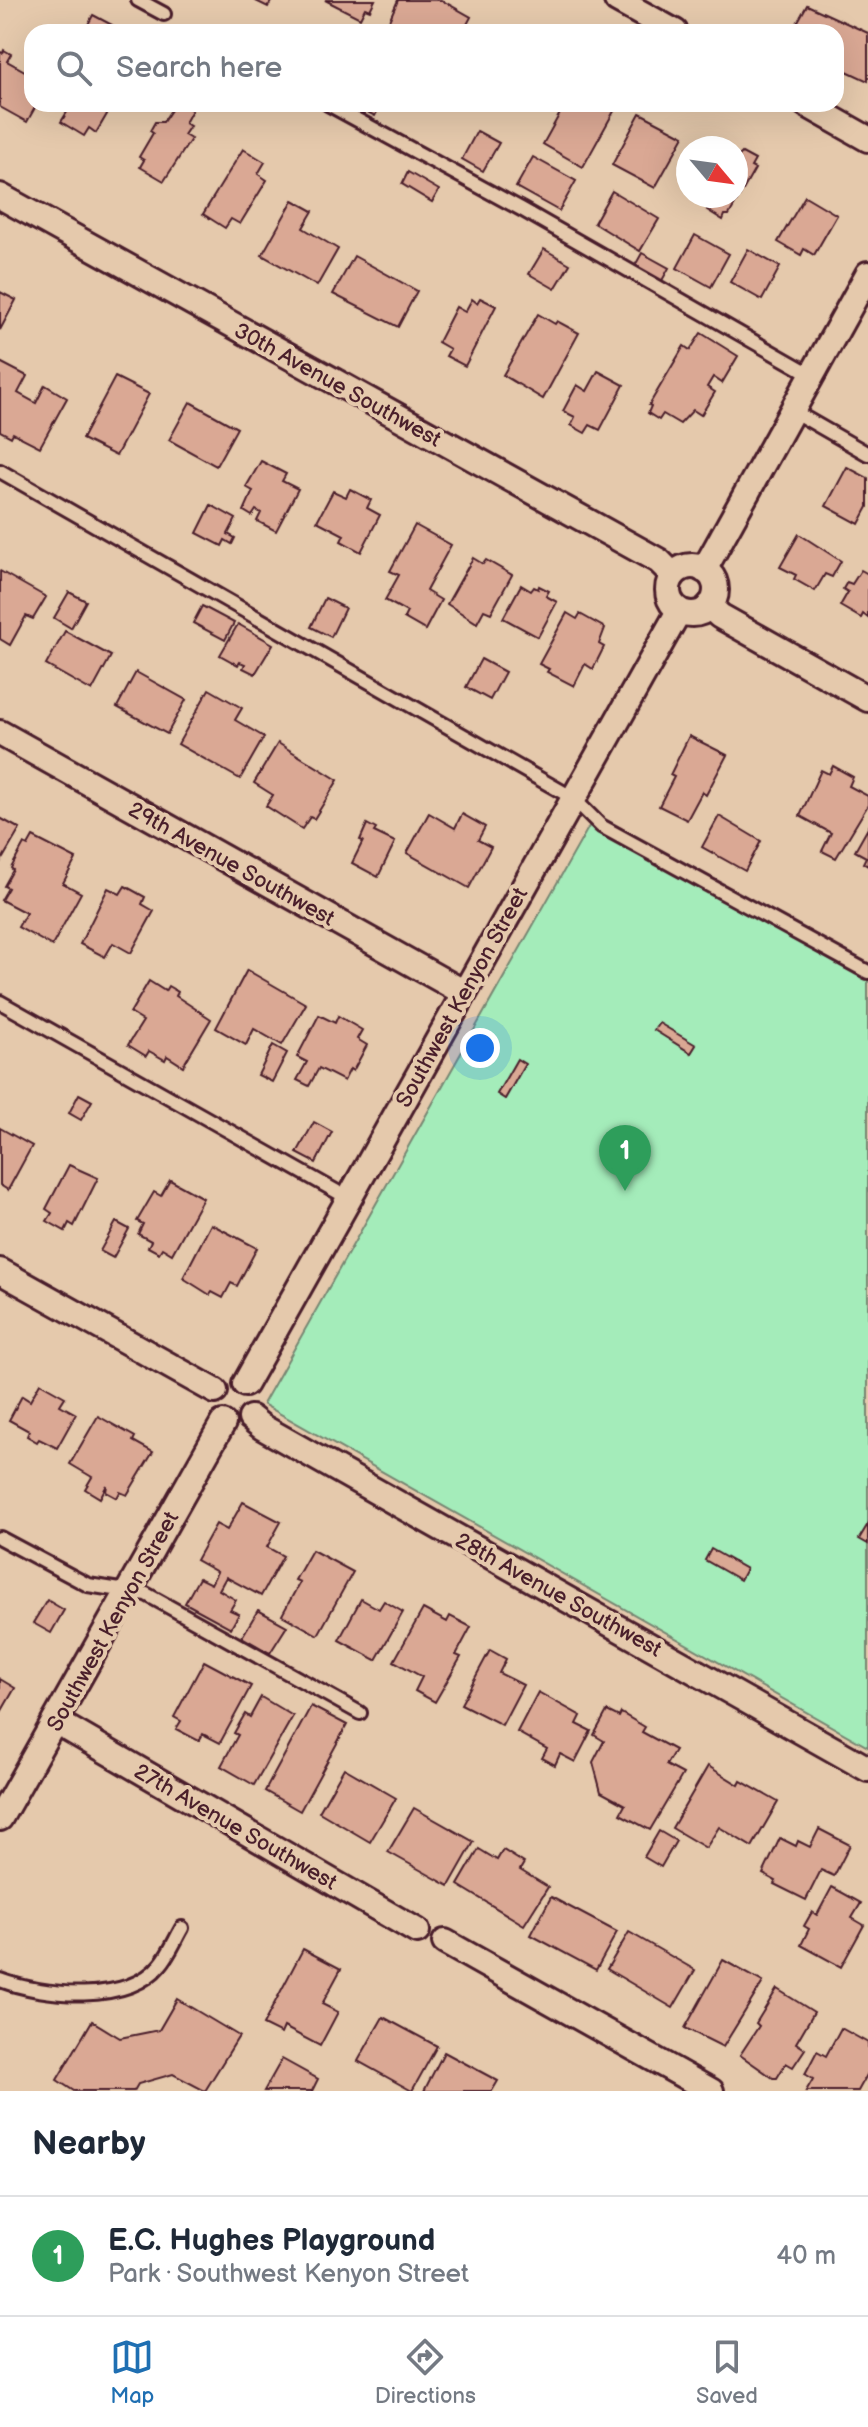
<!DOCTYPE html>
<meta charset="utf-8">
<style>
:root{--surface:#fff;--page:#f2f2f3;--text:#1f2937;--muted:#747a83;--line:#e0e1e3;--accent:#1f6fb2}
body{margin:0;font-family:"Balsamiq Sans",sans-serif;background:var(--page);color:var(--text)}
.compass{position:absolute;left:676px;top:136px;width:72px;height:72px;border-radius:50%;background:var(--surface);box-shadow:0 8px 32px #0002;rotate:119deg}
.you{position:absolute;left:480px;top:1048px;width:28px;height:28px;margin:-20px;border:6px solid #fff;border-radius:50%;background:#1a73e8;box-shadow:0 0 0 12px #1a73e833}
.badge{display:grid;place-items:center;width:52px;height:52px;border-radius:50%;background:var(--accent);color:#fff;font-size:26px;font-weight:700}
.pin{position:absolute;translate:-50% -66px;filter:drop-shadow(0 2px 4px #0008)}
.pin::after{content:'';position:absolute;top:42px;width:28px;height:24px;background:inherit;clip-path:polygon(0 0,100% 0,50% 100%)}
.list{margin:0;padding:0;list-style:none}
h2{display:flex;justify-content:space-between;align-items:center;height:104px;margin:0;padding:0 32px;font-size:34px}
h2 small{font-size:26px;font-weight:400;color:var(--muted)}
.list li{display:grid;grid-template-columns:52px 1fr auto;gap:24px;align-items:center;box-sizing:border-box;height:120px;padding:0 32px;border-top:2px solid var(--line)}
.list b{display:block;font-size:30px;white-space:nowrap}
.list p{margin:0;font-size:26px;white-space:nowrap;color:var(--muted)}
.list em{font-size:26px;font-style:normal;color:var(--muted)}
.icon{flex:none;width:44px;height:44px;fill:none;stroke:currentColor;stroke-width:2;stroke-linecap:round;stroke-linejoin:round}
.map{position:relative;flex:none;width:868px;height:2091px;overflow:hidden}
.search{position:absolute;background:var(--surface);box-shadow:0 8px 32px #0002;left:24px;right:24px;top:24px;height:88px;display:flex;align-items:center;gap:20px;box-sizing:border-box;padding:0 28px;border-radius:24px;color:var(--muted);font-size:30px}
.sheet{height:224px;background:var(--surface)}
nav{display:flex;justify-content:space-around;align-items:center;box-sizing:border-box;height:112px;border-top:2px solid var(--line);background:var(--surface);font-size:22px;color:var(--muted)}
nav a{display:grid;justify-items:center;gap:4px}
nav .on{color:var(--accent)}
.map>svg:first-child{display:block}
.green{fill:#a4ecba;stroke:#778672;stroke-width:2}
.building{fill:#daa894;stroke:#4a1f2b;stroke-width:2}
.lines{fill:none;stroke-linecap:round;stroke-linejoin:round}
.lane-casing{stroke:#4a1f2b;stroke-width:18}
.street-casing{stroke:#4a1f2b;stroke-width:30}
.lane{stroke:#e5c9ac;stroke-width:12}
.street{stroke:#e5c9ac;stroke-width:24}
.labels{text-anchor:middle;stroke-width:8;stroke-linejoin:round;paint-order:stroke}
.street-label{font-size:22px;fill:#4a1f2b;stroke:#e5c9ac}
</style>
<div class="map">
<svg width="868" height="2091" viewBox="0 0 868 2091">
<rect width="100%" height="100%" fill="#e5c9ac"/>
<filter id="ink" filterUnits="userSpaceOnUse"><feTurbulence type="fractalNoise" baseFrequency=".0125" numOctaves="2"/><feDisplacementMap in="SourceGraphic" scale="16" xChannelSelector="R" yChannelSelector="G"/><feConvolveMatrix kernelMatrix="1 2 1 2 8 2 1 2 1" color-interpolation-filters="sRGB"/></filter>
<g filter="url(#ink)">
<path class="green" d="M592,821L868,979V1747L263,1404Z"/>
<g class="building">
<path d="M254,0H272L268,7Z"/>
<path d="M325,0H375L370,10L365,8L360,18Z"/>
<path d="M398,0H441L471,17L463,32H384Z"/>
<path d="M807,5L868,33V81L836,66V32H792Z"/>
<path d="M93,15L112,25L108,32H84Z"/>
<path d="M4,50L11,54L7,61L32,75V104H37L27,122L0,107V52L3,53Z"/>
<path d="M72,104H113L96,133L89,128L84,136L61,122Z"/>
<path d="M175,104H181L192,110L185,123L190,126L184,135L191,139L164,181L140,167L144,160L139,157L153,133L150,131L155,122H163Z"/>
<path d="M351,104H381L375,116Z"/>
<path d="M555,104H618L583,167L543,144L563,108Z"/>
<path d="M640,113L684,136L655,188L612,165Z"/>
<path d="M477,131L499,143L483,171L462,159Z"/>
<path d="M243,149L265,162L258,174L267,180L240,224L231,219L225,228L203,214Z"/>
<path d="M742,153L755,160L751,167L755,169L729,215H725L723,220L707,210L710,205L703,202L706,196H736V159Z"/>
<path d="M533,157L576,181L559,211L516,187Z"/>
<path d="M408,172L439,190L432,202L402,184Z"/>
<path d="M612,191L659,219L640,251L594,223Z"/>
<path d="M805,196L837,215L814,255L804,249L801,255L778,242Z"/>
<path d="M293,200L313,211L303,228L338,249L317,286L262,255Z"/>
<path d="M695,235L729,254L711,287L677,268Z"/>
<path d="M544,249L570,264L555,289L529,274Z"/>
<path d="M748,249L780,267L762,300L730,282Z"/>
<path d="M642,253L669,268L659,286L632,271Z"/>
<path d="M354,256L417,291L398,327L333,294Z"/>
<path d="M0,292L16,300L0,330Z"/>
<path d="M480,298L496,306L465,366L446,356L450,349L438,342L456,307L465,312L472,299L477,303Z"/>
<path d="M538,314L555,324L557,321L579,333L543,399L503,375Z"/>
<path d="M701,333L738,356L722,383L713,377L707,387L715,392L701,415L693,410L680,424L663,414L659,420L648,413L651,406L649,405L684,346L690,350Z"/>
<path d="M0,362L27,376L18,393L36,403L45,385L67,398L40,447L13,433L11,437L0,431Z"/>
<path d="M598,371L624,385L600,430L590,425L585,433L571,425L575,417L563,411L577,385L587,391Z"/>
<path d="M115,377L149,394L116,456L82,439Z"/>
<path d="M190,402L237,428L216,466L169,440Z"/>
<path d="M261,461L286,474L282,481L298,489L276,531L257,521L261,513L256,510L252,516L244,511L253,491L246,487Z"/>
<path d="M847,467L868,478V507L859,524L826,506Z"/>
<path d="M350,489L371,500L367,508L380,515L361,552L341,541L344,535L317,521L333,491L346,497Z"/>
<path d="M211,505L236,519L228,534L235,538L232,544L225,540L222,546L197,533Z"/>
<path d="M415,525L451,545L426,591L441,600L425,630L404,618L407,612L385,600L399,575L390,571Z"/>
<path d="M799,534L841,561L832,577L825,574L815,591L794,579L796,575L780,567Z"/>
<path d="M473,558L483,564L486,560L512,575L491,613L484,610L477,623L447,604Z"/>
<path d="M861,570L868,574V618L863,614L861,618L840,606L848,592L843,589L847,582L852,584Z"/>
<path d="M0,571L46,597L33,619L26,616L10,645L0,639Z"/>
<path d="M521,585L531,591L534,587L538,589L539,586L549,591L546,596L557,602L538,637L503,618Z"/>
<path d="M69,592L86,601L71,628L54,618Z"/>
<path d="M325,598L345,608L331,637L311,627Z"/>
<path d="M202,606L234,623L225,640L193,623Z"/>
<path d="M567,613L577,619L580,614L605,628L599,644L604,647L593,669L585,664L574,686L547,672L549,669L539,664Z"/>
<path d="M238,624L273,644L255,674L243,668L245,664L240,662L238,665L220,655Z"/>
<path d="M65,631L111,656L92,691L46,665Z"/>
<path d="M481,659L505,672L490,700L466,687Z"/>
<path d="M136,672L186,700L167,734L117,707Z"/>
<path d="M209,689L242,708L235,720L264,737L240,779L178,744Z"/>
<path d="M689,736L727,755L706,795L702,792L687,820L659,806L674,777L670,775Z"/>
<path d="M278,743L338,780L314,819L310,817L302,829L266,806L273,795L254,783Z"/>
<path d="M833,766L853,777L849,786L868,796V805L836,858L822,851L831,833L800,816L821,770L829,774Z"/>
<path d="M429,813L455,828L462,814L485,827L478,840L491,847L469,888L407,853Z"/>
<path d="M719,816L761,841L745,871L702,847Z"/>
<path d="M0,818L20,829L0,863Z"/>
<path d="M367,824L376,829L374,832L395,842L378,877L352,863L363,841L360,840Z"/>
<path d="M868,828V866L863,863L866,857L855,851Z"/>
<path d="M33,837L76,859L63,883L81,893L52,946L18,927L26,913L1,900L8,888L4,886L13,870L11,868L24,844L28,846Z"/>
<path d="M125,886L145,897L142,904L154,911L131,953L113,943L105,957L80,944L108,888L120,894Z"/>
<path d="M247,970L306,1004L282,1045L254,1029L246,1045L216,1028Z"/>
<path d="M149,981L165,991L168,986L178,992L176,996L211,1019L183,1066L167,1056L165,1060L149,1051L146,1056L128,1045L143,1021L130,1013Z"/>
<path d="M319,1015L335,1023L338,1016L362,1030L357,1039L367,1045L353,1071L350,1069L344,1081L319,1068L309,1086L297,1080L307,1062L297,1057Z"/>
<path d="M659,1023L696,1045L691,1053L654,1030Z"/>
<path d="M273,1045L287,1053L272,1082L258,1075Z"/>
<path d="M517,1059L525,1064L505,1099L497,1094Z"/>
<path d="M79,1094L92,1101L81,1120L69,1113Z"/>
<path d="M314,1122L332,1132L316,1163L297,1153Z"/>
<path d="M0,1128L32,1146L8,1190L0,1185Z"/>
<path d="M69,1165L98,1178L74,1226L69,1223L65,1231L47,1221L52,1213L46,1209Z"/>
<path d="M170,1180L203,1198L172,1254L162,1248L159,1253L148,1247L151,1241L138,1234L143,1224L137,1221L154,1192L161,1196Z"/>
<path d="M116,1222L129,1229L113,1258L100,1251Z"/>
<path d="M211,1224L257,1248L237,1286L231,1283L223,1298L212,1292L210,1295L183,1278Z"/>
<path d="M40,1383L65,1397L60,1405L76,1414L57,1448L39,1439L37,1442L27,1436L29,1431L9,1420L22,1396L30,1401Z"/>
<path d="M98,1416L135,1437L133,1441L153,1452L127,1495L120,1492L117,1498L106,1492L107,1485L100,1498L85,1489L92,1477L70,1464Z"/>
<path d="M243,1502L281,1522L267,1547L283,1556L261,1596L226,1577L219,1590L236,1600L230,1610L239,1614L231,1628L185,1603L199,1578L211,1584L217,1572L196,1560L216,1524L227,1530Z"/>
<path d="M868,1524V1544L859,1539Z"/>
<path d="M711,1549L746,1569L740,1580L705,1560Z"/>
<path d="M312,1550L353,1572L318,1635L282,1615L300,1582L295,1580Z"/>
<path d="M361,1599L379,1609L384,1601L403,1612L376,1660L339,1640Z"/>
<path d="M47,1600L64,1610L51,1633L33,1623Z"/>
<path d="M423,1609L447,1622L450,1616L471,1627L456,1655L461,1657L435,1702L415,1691L422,1677L394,1661Z"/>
<path d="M258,1610L287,1626L270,1653L242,1637Z"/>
<path d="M490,1650L506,1659L499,1673L523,1685L502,1725L461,1704Z"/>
<path d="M204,1661L251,1686L220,1743L203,1734L199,1741L176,1729L181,1721L174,1717Z"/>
<path d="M0,1679L15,1688L0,1714Z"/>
<path d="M538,1692L581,1716L577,1724L591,1731L575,1762L560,1754L555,1765L542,1758L547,1749L517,1732Z"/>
<path d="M261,1697L293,1716L254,1785L221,1766L238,1735L234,1733L245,1714L250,1717Z"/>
<path d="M311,1706L347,1725L300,1811L265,1791Z"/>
<path d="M607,1711L619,1717L621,1713L645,1727L642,1732L675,1750L666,1765L683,1774L650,1830L620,1814L625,1805L601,1792L593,1762L604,1741L594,1735Z"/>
<path d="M708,1766L739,1785L741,1781L778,1802L752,1847L719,1827L706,1848L672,1828Z"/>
<path d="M344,1768L396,1798L370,1842L319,1812Z"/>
<path d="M414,1808L474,1842L449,1886L388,1852Z"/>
<path d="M819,1829L850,1845L834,1876L821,1870L806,1900L774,1884L776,1881L763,1874L780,1838L796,1846L798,1841L810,1847Z"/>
<path d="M659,1831L676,1841L661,1867L644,1857Z"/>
<path d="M479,1849L497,1860L503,1850L524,1863L520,1870L548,1887L524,1925L458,1885Z"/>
<path d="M832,1887L861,1903L852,1918L864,1925L841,1967L801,1945L809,1929L804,1926L812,1912L817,1915Z"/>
<path d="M551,1897L617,1932L596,1970L531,1935Z"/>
<path d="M629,1932L695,1970L673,2008L607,1969Z"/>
<path d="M303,1949L341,1969L322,2004L338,2012L320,2046L284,2027L281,2034L263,2025Z"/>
<path d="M723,1960L763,1982L723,2047L685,2028Z"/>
<path d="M777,1989L814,2012L796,2043L805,2049L793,2067L786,2063L777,2078H773L740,2055L759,2026L756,2023Z"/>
<path d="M177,1999L239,2036L205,2091L173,2074L138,2084L134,2091H74L57,2080L92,2021L120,2038L159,2030Z"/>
<path d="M383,2017L437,2046L412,2091L358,2061Z"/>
<path d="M841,2028L868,2043V2073L858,2091H806L813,2079L805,2074L817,2051L826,2056Z"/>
<path d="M444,2052L498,2081L492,2091H424Z"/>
<path d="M282,2059L318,2079L312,2091H264Z"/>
</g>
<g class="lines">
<defs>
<g id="lane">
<path d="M138,0L164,14"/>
<path d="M328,104L523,210L812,375"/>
<path d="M793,411L868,454"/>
<path d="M0,471L573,798L601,826L868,972"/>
<path d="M0,1002L348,1198"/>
<path d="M0,1538L88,1585L146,1594L360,1713"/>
<path d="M0,1980C43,1996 127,2005 160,1965C169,1955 175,1940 182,1928"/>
</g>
<g id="street">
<path d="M617,0L675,32"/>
<path d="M806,104L868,139"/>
<path d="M0,196L659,561L673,575"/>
<circle cx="692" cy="590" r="24"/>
<path d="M704,570L868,274"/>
<path d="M709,606L720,616L868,699"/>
<path d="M0,733L463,992"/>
<path d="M0,1271L215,1391"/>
<path d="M245,1384L679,611"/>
<path d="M251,1418L262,1427L868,1769"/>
<path d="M55,1721L417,1931"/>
<path d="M0,1818L223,1423"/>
<path d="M445,1942L711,2091"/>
</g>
</defs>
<use href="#lane" class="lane-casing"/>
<use href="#street" class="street-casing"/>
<use href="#lane" class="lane"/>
<use href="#street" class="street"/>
</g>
</g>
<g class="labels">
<g class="street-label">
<text transform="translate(338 384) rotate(29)" y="8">30th Avenue Southwest</text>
<text transform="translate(232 863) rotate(29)" y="8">29th Avenue Southwest</text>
<text transform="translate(461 997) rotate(-61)" y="8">Southwest Kenyon Street</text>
<text transform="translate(559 1594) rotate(29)" y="8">28th Avenue Southwest</text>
<text transform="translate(112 1621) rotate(-61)" y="8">Southwest Kenyon Street</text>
<text transform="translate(236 1826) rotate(30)" y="8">27th Avenue Southwest</text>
</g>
</g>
</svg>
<svg class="compass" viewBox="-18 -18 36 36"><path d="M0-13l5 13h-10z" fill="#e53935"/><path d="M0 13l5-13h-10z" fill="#747a83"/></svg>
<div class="you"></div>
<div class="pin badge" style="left:625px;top:1191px;background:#2e9e5b">1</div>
<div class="search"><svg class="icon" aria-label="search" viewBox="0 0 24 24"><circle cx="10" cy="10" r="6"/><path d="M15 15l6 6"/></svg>Search here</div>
</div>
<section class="sheet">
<h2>Nearby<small></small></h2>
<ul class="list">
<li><span class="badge" style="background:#2e9e5b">1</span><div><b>E.C. Hughes Playground</b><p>Park · Southwest Kenyon Street</p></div><em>40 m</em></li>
</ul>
</section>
<nav>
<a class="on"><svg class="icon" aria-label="map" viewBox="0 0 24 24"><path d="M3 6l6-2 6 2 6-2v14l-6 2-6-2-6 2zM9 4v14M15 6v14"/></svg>Map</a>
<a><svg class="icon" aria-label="directions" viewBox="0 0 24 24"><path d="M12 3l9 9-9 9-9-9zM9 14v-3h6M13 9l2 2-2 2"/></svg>Directions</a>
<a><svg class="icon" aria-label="saved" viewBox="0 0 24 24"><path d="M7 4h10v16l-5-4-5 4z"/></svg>Saved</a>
</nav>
